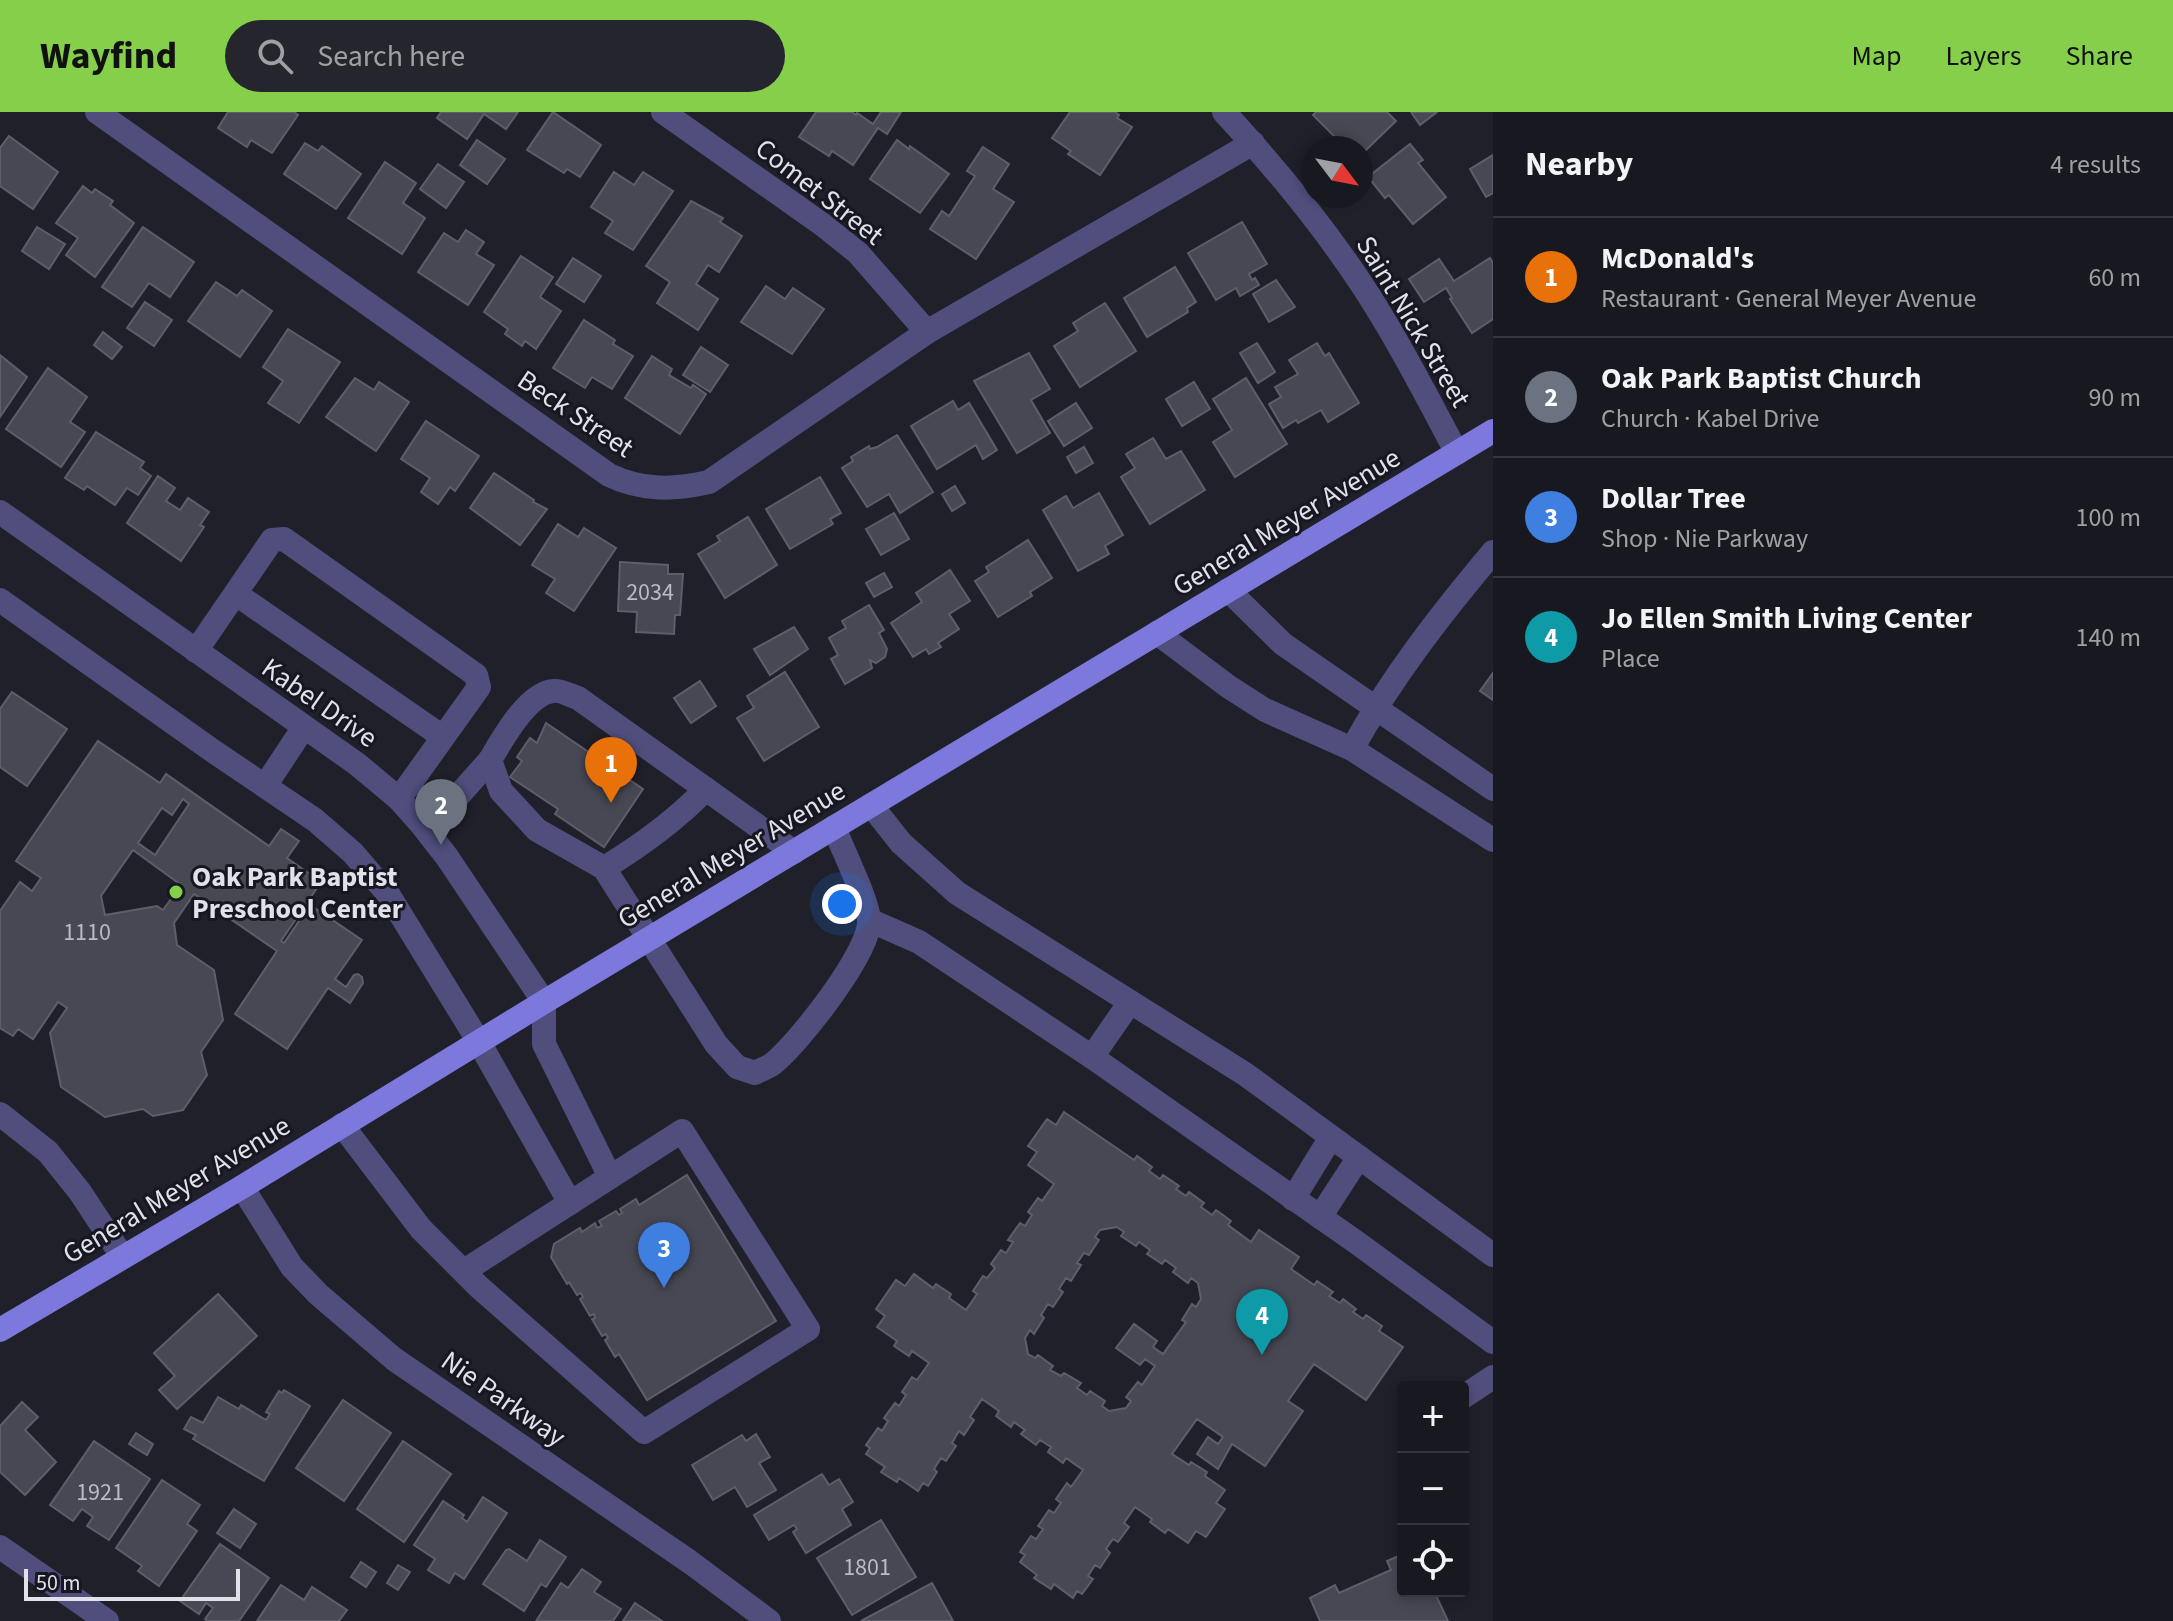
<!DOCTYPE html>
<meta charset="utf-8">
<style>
:root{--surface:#181820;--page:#25252d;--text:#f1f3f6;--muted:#9fa0a5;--line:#36373e;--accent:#86cf4b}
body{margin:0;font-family:"Source Sans 3",sans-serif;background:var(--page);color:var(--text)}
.controls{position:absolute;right:24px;bottom:24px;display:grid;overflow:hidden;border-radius:8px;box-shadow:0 4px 12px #0003}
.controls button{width:72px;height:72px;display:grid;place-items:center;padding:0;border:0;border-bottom:2px solid var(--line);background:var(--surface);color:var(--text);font:40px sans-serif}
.compass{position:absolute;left:1301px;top:24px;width:72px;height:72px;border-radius:50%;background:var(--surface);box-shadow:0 4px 12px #0003;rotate:122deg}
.scale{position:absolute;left:24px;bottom:20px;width:216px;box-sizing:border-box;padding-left:8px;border:4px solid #e1e1e9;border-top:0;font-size:22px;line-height:28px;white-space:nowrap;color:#e1e1e9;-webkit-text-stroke:6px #161721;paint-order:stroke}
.you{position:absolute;left:842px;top:792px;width:28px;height:28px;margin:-20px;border:6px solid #fff;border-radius:50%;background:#1a73e8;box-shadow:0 0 0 12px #1a73e833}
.badge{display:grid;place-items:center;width:52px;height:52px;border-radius:50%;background:var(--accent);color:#fff;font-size:26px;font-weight:700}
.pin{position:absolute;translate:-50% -66px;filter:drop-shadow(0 2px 4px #0008)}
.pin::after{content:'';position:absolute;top:42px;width:28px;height:24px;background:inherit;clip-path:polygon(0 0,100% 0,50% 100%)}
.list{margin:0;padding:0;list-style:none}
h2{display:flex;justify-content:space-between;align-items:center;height:104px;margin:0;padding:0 32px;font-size:34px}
h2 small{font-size:26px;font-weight:400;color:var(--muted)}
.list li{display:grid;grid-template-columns:52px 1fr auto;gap:24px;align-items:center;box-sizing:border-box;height:120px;padding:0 32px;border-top:2px solid var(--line)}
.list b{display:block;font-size:30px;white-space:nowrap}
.list p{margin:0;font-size:26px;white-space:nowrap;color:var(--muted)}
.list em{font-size:26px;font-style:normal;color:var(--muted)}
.icon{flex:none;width:44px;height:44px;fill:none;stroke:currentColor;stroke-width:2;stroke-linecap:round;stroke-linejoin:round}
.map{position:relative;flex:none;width:1493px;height:1509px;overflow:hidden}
header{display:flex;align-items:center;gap:48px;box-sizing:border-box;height:112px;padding:0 40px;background:var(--accent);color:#111}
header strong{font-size:38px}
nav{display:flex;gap:44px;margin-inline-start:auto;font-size:28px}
.search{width:560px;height:72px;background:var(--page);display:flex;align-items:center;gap:20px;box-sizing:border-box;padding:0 28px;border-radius:44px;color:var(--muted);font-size:30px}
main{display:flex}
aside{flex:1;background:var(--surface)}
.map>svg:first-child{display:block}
.building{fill:#474853;stroke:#5e5e6b;stroke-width:2;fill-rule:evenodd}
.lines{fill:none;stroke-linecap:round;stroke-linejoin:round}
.minor{stroke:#4f4e7d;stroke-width:24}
.major{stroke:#7d78db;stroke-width:24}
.poi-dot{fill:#86cf4b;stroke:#161721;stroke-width:3}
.labels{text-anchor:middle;stroke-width:6;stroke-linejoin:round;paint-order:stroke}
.number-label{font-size:24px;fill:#babbc4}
.street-label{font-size:28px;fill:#e1e1e9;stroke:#161721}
.poi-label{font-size:28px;font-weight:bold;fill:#e1e1e9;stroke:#161721;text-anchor:start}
</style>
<header>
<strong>Wayfind</strong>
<div class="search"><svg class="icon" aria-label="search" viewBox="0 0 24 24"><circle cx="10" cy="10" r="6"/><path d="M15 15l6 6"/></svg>Search here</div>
<nav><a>Map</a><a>Layers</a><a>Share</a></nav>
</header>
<main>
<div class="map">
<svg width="1493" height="1509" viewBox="0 0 1493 1509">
<rect width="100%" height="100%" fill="#20202a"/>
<g class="building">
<path d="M228,0H294L298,3L272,41L251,28L247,35L218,16Z"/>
<path d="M441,0H518L506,17L484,2L467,27L437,6Z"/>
<path d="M553,0L601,33L580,65L567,57L564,61L527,38Z"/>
<path d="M816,0H852L856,3L857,1L873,12L881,0H901L887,22L878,16L853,53L832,39L829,44L799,25Z"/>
<path d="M1070,0H1115L1119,3L1117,6L1132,15L1100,63L1068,42L1071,39L1052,26Z"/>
<path d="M1316,0H1387L1396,9L1361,43V36H1346L1313,3Z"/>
<path d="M1411,0H1437L1420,13Z"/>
<path d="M9,24L58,60L33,97L0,74V36Z"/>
<path d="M477,28L505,47L487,72L460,53Z"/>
<path d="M897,28L909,37L910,34L949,62L920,101L870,67Z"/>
<path d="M305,31L318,39L322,34L361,62L336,97L284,62Z"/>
<path d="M1410,32L1423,48L1418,51L1446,85L1413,112L1389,83L1385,86L1368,65Z"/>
<path d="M983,35L1009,52L993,77L1014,90L976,147L930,117L942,99L949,104L975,64L967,59Z"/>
<path d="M1493,43V81L1486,85L1470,57Z"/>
<path d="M385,50L416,71L403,91L425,106L402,142L348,106Z"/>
<path d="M438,52L464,70L446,96L420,77Z"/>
<path d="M614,60L634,73L643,60L673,79L633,138L605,121L613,109L591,95Z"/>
<path d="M83,74L92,81L95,77L113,89L110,93L134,111L95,165L66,143L78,126L56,111Z"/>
<path d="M691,89L723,106L720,110L742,124L719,160L708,153L696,172L718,187L698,218L657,191L670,170L646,154Z"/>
<path d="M1242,110L1267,152L1249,162L1252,168L1255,166L1259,173L1240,184L1236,176L1216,188L1188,141Z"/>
<path d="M37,115L65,132L49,157L22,139Z"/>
<path d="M143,115L194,150L170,185L149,171L132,195L102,175Z"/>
<path d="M466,118L484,130L476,142L494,153L468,193L418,160L444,121L458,130Z"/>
<path d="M521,144L553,165L540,185L561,199L536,237L525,229L522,234L505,222L508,217L484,200Z"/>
<path d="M573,146L601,164L584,190L556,172Z"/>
<path d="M1490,146L1493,151V207L1472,221L1450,187L1452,186L1446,176L1424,190L1409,167L1439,147L1454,169Z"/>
<path d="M1175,155L1196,190L1187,196L1188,200L1147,225L1124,186Z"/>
<path d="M1276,168L1295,195L1269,210L1253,182Z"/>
<path d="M216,170L237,184L242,178L272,199L240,245L188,209Z"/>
<path d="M766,174L785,187L793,176L824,197L792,242L741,210Z"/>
<path d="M145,190L172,208L154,234L127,216Z"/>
<path d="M1105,191L1136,239L1080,275L1054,234L1078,219L1073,211Z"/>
<path d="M584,208L615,228L613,232L633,244L612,277L592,265L585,276L553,256Z"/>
<path d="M288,217L340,250L299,311L268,291L283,269L263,255Z"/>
<path d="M103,220L122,235L112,247L94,233Z"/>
<path d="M1257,231L1275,260L1258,271L1240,241Z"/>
<path d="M1317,231L1325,244L1329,241L1359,291L1328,310L1321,298L1298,311L1296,308L1283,316L1269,292L1281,285L1275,275L1298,262L1289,248Z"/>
<path d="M701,235L728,253L710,280L683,263Z"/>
<path d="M1029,241L1050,277L1031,288L1050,321L1017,341L974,269Z"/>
<path d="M0,243L27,265L0,305Z"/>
<path d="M652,244L672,257L669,263L691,276L693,273L706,282L680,322L625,286Z"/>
<path d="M48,256L87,285L70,310L85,320L61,355L6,317Z"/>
<path d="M355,266L374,278L379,270L409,290L376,339L326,305Z"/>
<path d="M1246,266L1287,332L1235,365L1213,330L1232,318L1213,287Z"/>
<path d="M1194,270L1210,297L1182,314L1166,287Z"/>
<path d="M953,289L958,298L969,291L997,338L983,347L976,333L937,357L911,314Z"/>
<path d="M1076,291L1092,316L1064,334L1048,309Z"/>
<path d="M426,309L479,344L455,379L450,375L438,392L421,380L430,366L401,347Z"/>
<path d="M96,320L144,350L140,356L151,364L138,383L127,376L115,393L87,374L84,378L65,366Z"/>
<path d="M897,323L933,380L900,401L889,382L867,395L842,356L853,349L851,345L869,334L870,337L877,335Z"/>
<path d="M1153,326L1166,347L1181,339L1205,378L1150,412L1121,365L1135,356L1126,342Z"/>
<path d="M1084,335L1093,351L1076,361L1067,345Z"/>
<path d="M494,361L534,388L533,390L547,397L520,433L470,396Z"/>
<path d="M158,364L175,376L166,389L180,398L188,386L209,400L200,413L204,415L181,449L127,411Z"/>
<path d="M820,365L841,401L830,407L833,412L790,437L766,397Z"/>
<path d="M955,374L965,391L952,399L942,382Z"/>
<path d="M1099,381L1123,423L1105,434L1109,442L1078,459L1043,398L1066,384L1073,396Z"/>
<path d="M894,401L909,427L881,443L866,417Z"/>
<path d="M748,405L777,453L725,486L698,442L720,429L717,424Z"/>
<path d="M558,412L578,425L584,416L616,436L574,499L546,481L555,467L532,453Z"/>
<path d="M1028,428L1052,466L1030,480L1032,484L998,505L975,469L989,460L986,455Z"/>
<path d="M620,450L668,453V462H683L680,503H675L674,522L636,520L637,500L618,499Z"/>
<path d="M950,458L970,489L949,502L959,517L938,531L941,535L929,542L926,537L913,545L891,511L922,490L916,481Z"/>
<path d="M884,461L892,475L874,485L866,471Z"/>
<path d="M869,493L884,518L879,521L887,537L885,545L876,551L870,548L872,556L845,572L831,547L838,543L829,526L846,516L842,509Z"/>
<path d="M794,515L808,537L770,563L754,537Z"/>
<path d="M785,560L819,615L764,649L737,606L754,596L747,584Z"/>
<path d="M1493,561V588L1480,579Z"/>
<path d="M700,569L716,594L691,611L674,586Z"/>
<path d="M12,580L67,617L27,674L0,655V597Z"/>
<path d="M546,611L643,677L604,735L555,702L558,697L510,665L522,649L517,645L530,626L537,631Z"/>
<path d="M98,629L160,671L166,662L269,734L281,717L299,729L287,746L321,770L281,829L284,831L310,793L362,828L335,867L346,875L354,863L358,862L362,865L363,871L350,891L328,876L287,937L235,902L277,839L194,782L174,811L177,833L214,858L223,908L201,940L207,963L183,998L153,1004L143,997L105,1005L61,975L50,921L67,896L58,890L33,927L18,917L13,924L0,916V799L20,770L32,779L41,766L16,749ZM183,687L189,692L155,743L138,731L162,696L172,703ZM133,738L181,773L163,798L157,794L105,803L101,784Z"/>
<path d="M1064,1000L1134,1048L1137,1044L1152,1055L1149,1059L1160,1067L1163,1063L1179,1074L1176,1077L1186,1084L1189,1080L1204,1091L1201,1095L1212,1103L1216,1098L1231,1109L1228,1113L1251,1130L1259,1118L1299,1145L1291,1157L1314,1173L1317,1169L1333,1180L1329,1184L1340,1191L1343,1187L1356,1197L1353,1200L1363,1207L1366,1203L1382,1214L1379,1219L1403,1235L1366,1288L1314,1252L1288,1289L1303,1299L1265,1354L1232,1332L1218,1357L1197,1342L1208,1325L1218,1332L1223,1325L1197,1307L1172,1342L1189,1353L1191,1350L1207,1360L1205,1364L1225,1378L1216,1391L1225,1397L1206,1425L1196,1419L1188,1431L1168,1417L1165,1421L1150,1410L1152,1407L1135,1395L1124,1411L1129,1415L1118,1430L1113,1427L1106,1437L1110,1441L1100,1456L1095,1453L1088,1464L1093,1467L1082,1482L1077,1479L1073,1486L1054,1472L1051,1477L1034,1466L1037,1463L1020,1450L1025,1443L1020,1440L1031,1424L1036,1427L1043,1417L1038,1414L1049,1398L1054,1401L1061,1391L1056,1387L1067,1371L1071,1375L1083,1358L1066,1346L1063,1351L1048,1340L1051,1335L1040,1328L1036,1333L1021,1322L1025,1318L1014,1310L1011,1315L996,1304L999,1299L982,1287L970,1305L974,1308L964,1323L959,1319L952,1331L956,1334L946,1349L941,1346L934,1357L937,1360L928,1374L923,1371L918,1379L899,1366L897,1370L881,1360L885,1355L866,1342L870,1336L866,1333L878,1316L882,1319L888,1309L884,1306L895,1291L899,1294L906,1283L902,1280L912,1265L917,1268L929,1251L912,1239L909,1244L894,1234L897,1229L877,1215L885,1204L876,1197L896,1168L905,1174L914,1162L933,1176L936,1172L951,1182L949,1186L966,1198L977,1182L973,1179L983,1164L987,1166L995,1156L991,1152L1001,1138L1006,1141L1013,1130L1008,1128L1020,1111L1025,1114L1032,1103L1028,1100L1038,1086L1042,1089L1054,1072L1028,1053L1037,1040L1028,1034L1047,1007L1056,1013ZM1117,1115L1124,1120L1121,1124L1136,1134L1139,1130L1150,1138L1147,1142L1162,1152L1165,1148L1176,1156L1173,1160L1188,1171L1191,1166L1198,1171L1201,1187L1196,1195L1192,1192L1182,1208L1186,1210L1163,1242L1153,1235L1157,1229L1134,1212L1116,1236L1140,1253L1145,1247L1155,1254L1142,1273L1138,1270L1126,1285L1131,1289L1126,1296L1109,1299L1102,1294L1105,1289L1090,1279L1087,1283L1077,1276L1081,1271L1064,1261L1061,1264L1050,1258L1053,1254L1038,1243L1035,1246L1028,1242L1025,1226L1030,1218L1034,1222L1044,1206L1041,1203L1048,1192L1053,1195L1063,1180L1059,1177L1066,1166L1071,1169L1081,1153L1077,1151L1084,1141L1089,1143L1099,1128L1095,1125L1100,1118Z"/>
<path d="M687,1063L776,1209L647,1288L619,1242L615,1245L605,1228L608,1226L606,1222L602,1224L592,1207L595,1206L594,1202L590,1204L580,1187L583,1185L581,1181L577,1183L569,1170L567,1172L551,1145L554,1132L580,1116L582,1120L595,1111L597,1116L602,1114L599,1109L616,1099L619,1103L622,1101L620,1097L636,1087L639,1093Z"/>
<path d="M218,1182L257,1224L177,1297L159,1278L175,1264L154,1241Z"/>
<path d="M284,1278L310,1294L264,1369L193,1327L196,1323L184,1317L191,1305L203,1311L218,1285L239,1297L241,1293L266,1308L270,1302L266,1300L279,1279L282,1281Z"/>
<path d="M343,1288L391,1321L344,1389L296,1356Z"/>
<path d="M22,1290L38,1305L25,1318L56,1350L25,1383L0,1360V1314Z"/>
<path d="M136,1321L153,1332L147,1343L129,1332Z"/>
<path d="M756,1322L770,1345L759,1351L776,1378L747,1395L735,1375L713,1388L692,1353L742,1323L746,1329Z"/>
<path d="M94,1329L150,1367L109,1428L87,1414L93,1405L82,1397L73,1409L50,1393Z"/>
<path d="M403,1329L451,1362L404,1430L357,1397Z"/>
<path d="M822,1362L829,1373L839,1367L853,1390L842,1397L851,1413L806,1441L793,1420L797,1417L794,1413L769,1428L754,1403Z"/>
<path d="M162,1368L200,1393L187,1412L197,1419L159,1474L138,1459L142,1454L116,1436Z"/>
<path d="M483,1385L507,1401L464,1467L455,1461L449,1471L428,1458L435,1447L414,1433L443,1389L464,1403L462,1406L467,1410Z"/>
<path d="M234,1397L256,1412L240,1436L217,1421Z"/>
<path d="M881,1408L916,1465L852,1503L817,1446Z"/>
<path d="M540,1428L566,1445L546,1475L541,1472L524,1499L483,1472L506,1438L509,1437L527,1449Z"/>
<path d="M220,1432L269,1466L239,1509H208L205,1507L213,1496L206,1491L199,1502L180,1489Z"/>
<path d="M1403,1442V1479H1434L1448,1509H1320L1310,1486L1335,1473L1339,1481L1391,1458L1387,1449Z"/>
<path d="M361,1450L376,1460L366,1475L351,1465Z"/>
<path d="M398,1453L410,1460L398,1478L387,1471Z"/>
<path d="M582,1457L601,1470L594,1480L621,1497L613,1509H536L561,1471L568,1476Z"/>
<path d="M932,1471L953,1509H861Z"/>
<path d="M281,1473L304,1488L312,1475L347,1498L339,1509H257Z"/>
<path d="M635,1491L662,1509H623Z"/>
</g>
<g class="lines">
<g class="minor">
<path d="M97,0L609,363C642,379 674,378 709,370L927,220L1253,31"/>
<path d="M663,0L823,113L858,141L927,220"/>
<path d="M1224,0C1284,65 1342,136 1387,213C1412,255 1434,298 1457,341"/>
<path d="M0,400L357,652L399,687L422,713L447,745L544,890V932L610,1065"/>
<path d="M1228,478L1283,532L1493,677"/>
<path d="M236,482L443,625"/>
<path d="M0,488L213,639L315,708L353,741L388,782L479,930L570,1091"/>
<path d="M1157,521L1229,575L1265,598L1352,637L1493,728"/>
<path d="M196,539L272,428L284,427L476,563L479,575L399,687"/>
<path d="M1352,637C1391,566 1441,502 1493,440"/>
<path d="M265,674L304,615"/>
<path d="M871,693L901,731L957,781L1245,962L1493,1143"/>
<path d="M427,719L490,648"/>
<path d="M794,740L578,586C571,584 561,578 554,579C528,580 502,628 490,648L501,679L537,718L604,756L716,932L737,955L755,961C760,958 766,956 771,953C796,935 873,837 869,807C866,784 843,739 834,715"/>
<path d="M604,756C642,733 675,709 706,677"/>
<path d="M869,808L919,830L1092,945"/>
<path d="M1130,890L1092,945L1356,1130L1493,1230"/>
<path d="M0,1002L48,1040L80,1080L122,1144"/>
<path d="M342,1013L421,1117L479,1175L644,1320L808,1217L682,1019L464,1159"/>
<path d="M242,1075L292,1155L318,1182L394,1247L690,1450L769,1509"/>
<path d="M1293,1087L1331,1025"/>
<path d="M1320,1105L1359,1045"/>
<path d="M1463,1285L1493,1265"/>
<path d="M0,1435L107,1509"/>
</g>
<path class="major" d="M0,1218L242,1075L544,890L1493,319"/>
</g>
<circle class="poi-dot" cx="176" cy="780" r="8"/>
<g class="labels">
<g class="number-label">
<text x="650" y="488">2034</text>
<text x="87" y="828">1110</text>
<text x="100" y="1388">1921</text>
<text x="867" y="1463">1801</text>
</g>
<g class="street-label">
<text transform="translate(820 79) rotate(38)" y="10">Comet Street</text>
<text transform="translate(1414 209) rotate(59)" y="10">Saint Nick Street</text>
<text transform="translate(576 301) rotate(34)" y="10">Beck Street</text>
<text transform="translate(1286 409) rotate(-31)" y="10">General Meyer Avenue</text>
<text transform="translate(320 590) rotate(35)" y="10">Kabel Drive</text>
<text transform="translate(731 742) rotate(-31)" y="10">General Meyer Avenue</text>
<text transform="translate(176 1077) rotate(-31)" y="10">General Meyer Avenue</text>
<text transform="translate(504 1286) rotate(35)" y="10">Nie Parkway</text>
</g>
<g class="poi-label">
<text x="192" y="774">Oak Park Baptist<tspan x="192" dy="32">Preschool Center</tspan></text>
</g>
</g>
</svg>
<div class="controls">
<button>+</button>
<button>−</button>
<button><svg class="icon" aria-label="locate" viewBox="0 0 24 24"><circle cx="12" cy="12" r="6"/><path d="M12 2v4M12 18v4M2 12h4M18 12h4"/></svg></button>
</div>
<svg class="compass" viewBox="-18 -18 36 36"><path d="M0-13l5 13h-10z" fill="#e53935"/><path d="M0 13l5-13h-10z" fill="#9fa0a5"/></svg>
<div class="scale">50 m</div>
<div class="you"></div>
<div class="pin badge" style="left:611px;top:691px;background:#e8710a">1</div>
<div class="pin badge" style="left:441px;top:733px;background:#6b7280">2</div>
<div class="pin badge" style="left:664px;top:1176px;background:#3f7fe0">3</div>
<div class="pin badge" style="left:1262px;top:1243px;background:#0f9aa8">4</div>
</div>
<aside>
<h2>Nearby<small>4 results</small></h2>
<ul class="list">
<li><span class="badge" style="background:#e8710a">1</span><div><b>McDonald's</b><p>Restaurant · General Meyer Avenue</p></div><em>60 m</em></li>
<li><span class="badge" style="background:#6b7280">2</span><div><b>Oak Park Baptist Church</b><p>Church · Kabel Drive</p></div><em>90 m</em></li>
<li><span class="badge" style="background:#3f7fe0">3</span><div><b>Dollar Tree</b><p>Shop · Nie Parkway</p></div><em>100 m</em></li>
<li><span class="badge" style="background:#0f9aa8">4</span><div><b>Jo Ellen Smith Living Center</b><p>Place</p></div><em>140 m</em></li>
</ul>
</aside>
</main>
